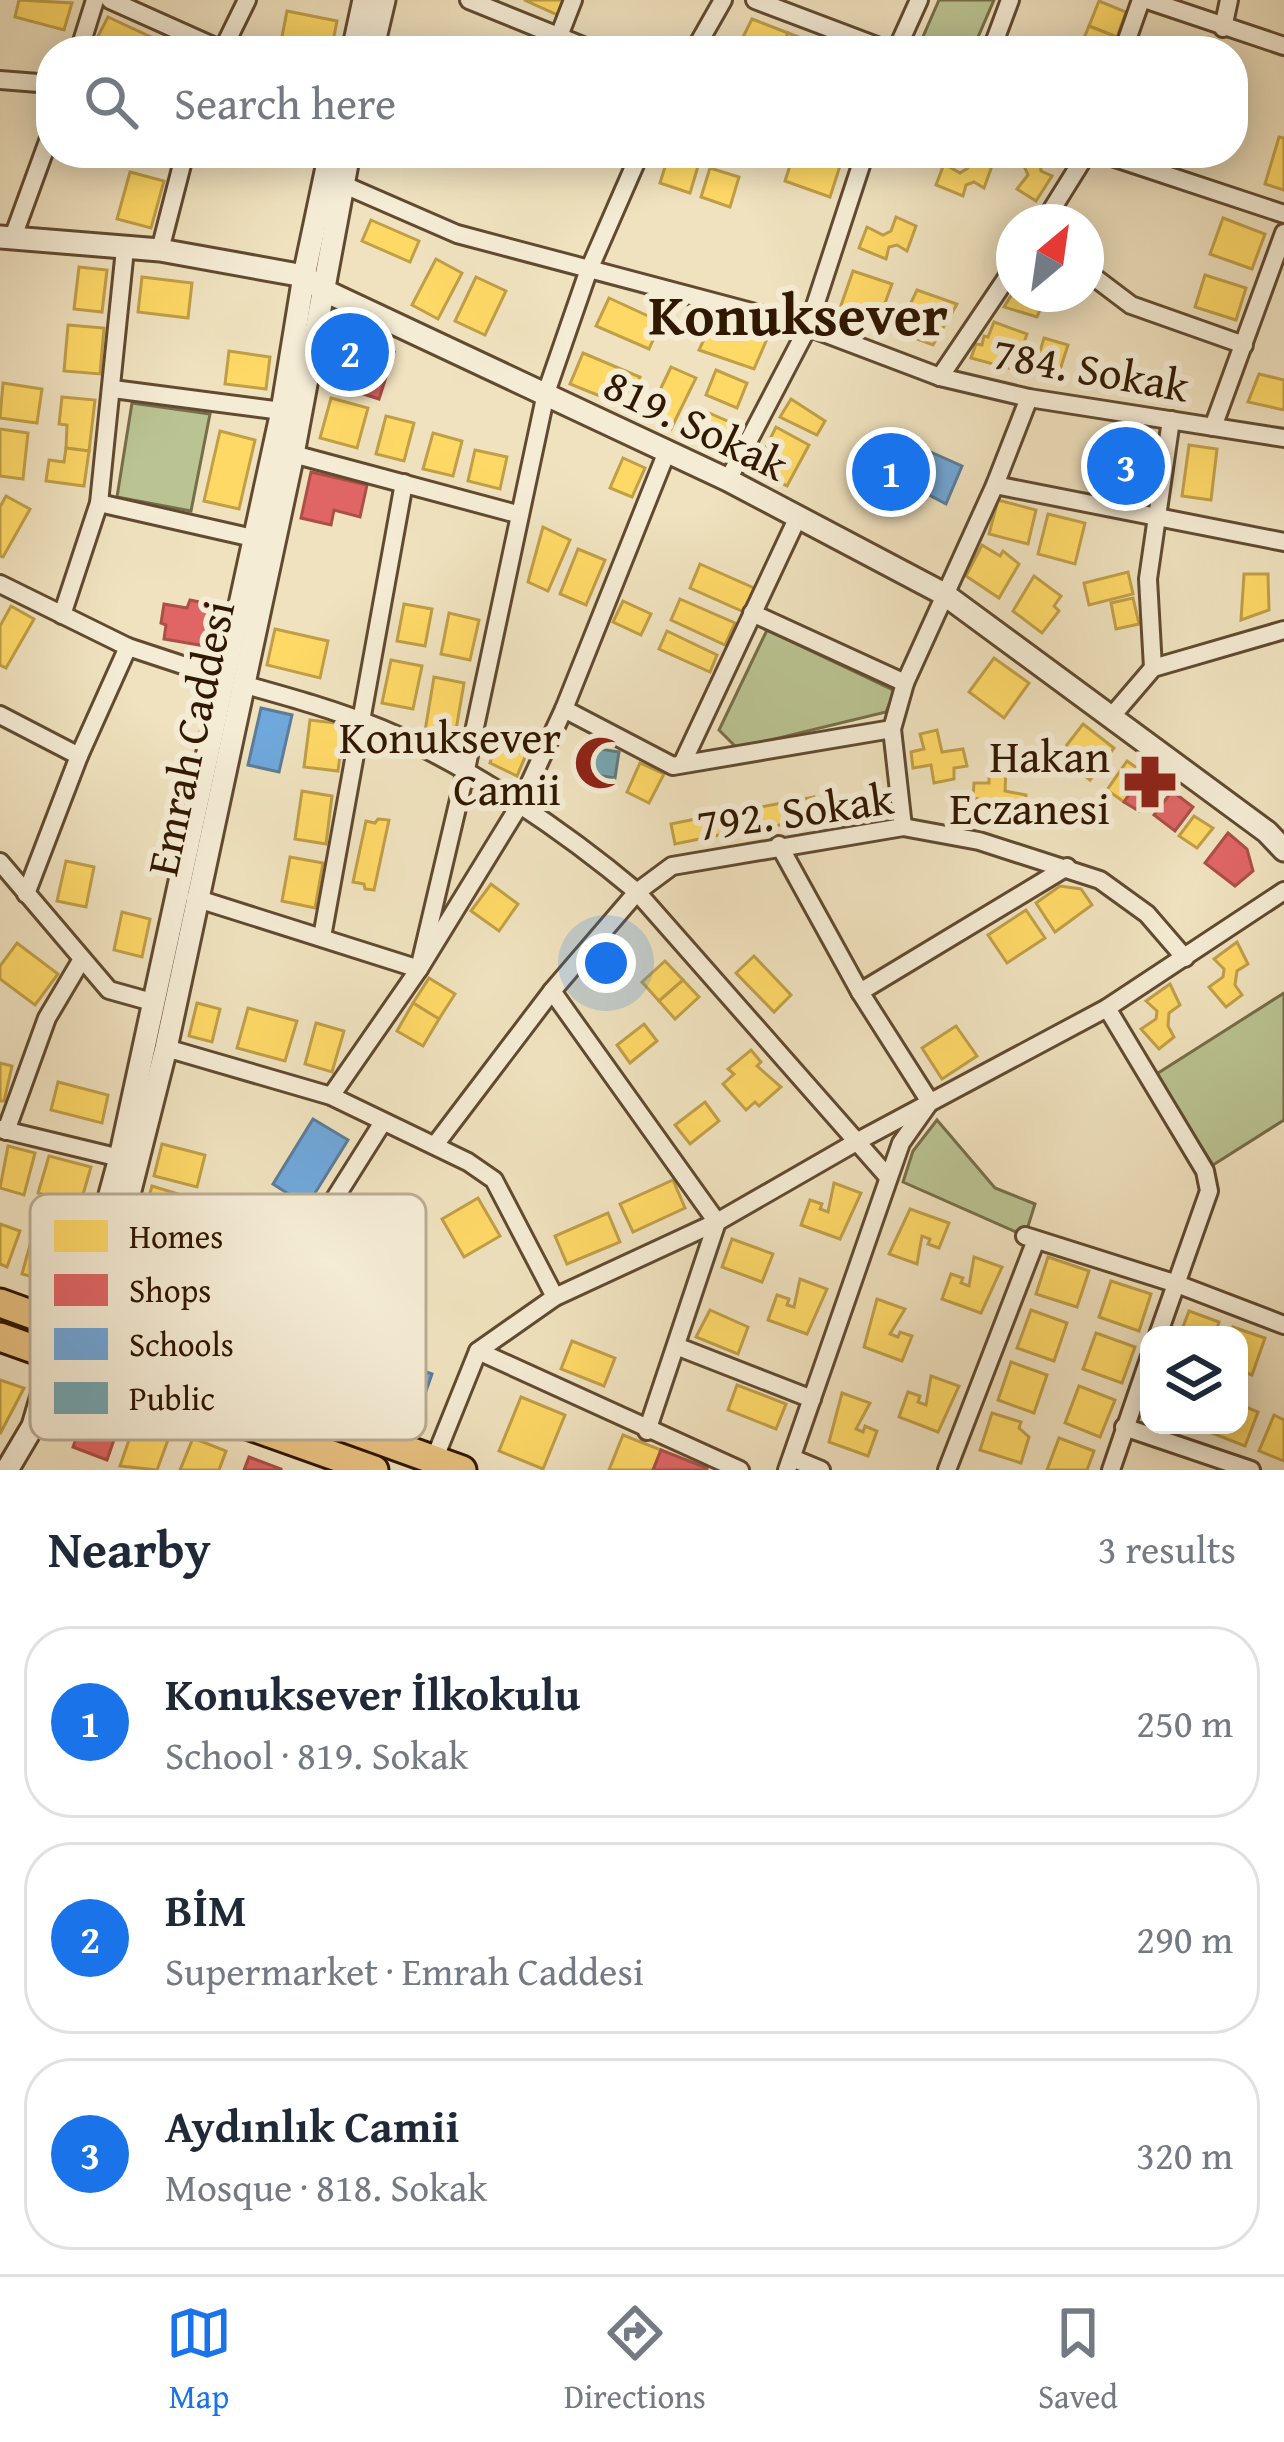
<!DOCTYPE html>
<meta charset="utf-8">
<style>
:root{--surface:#fff;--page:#f2f2f3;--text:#1f2937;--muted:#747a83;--line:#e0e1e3;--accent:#1a73e8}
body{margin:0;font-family:"Gentium Book Plus",serif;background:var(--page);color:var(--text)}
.controls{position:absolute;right:36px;bottom:36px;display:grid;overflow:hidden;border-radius:24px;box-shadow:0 6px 30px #0003}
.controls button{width:108px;height:108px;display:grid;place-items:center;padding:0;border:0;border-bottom:3px solid var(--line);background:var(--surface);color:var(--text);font:60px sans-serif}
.compass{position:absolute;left:996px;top:204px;width:108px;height:108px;border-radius:50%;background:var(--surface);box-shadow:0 6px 30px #0003;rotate:29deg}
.you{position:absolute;left:606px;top:963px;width:42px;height:42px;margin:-30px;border:9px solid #fff;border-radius:50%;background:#1a73e8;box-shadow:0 0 0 18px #1a73e833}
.badge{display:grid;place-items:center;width:78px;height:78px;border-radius:50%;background:var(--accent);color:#fff;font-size:39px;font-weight:700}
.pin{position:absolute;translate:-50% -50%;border:6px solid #fff;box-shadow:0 3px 12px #0006}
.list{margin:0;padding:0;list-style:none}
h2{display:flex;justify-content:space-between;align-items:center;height:156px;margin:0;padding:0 48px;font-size:51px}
h2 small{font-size:39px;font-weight:400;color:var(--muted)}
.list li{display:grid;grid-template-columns:78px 1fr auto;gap:36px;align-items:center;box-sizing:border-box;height:192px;margin:0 24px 24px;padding:0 24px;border:3px solid var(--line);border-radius:48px}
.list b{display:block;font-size:45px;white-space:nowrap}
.list p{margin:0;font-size:39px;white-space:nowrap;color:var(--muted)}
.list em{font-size:39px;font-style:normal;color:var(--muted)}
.icon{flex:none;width:66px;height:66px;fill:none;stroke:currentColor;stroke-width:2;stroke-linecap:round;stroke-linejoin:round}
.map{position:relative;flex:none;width:1284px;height:1470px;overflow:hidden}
.search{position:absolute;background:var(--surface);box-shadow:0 6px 30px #0003;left:36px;right:36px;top:36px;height:132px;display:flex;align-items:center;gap:30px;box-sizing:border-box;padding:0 42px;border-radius:48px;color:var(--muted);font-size:45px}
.sheet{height:804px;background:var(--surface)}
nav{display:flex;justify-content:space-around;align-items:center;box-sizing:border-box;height:168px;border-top:3px solid var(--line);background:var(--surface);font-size:33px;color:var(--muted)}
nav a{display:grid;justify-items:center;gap:6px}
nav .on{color:var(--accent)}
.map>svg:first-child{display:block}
.green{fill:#bac392;stroke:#766e49;stroke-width:3}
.homes{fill:#ffd966;stroke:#c19f47;stroke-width:3}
.shops{fill:#e06666;stroke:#ac4f47;stroke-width:3}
.schools{fill:#6fa8dc;stroke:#5c7d9a;stroke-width:3}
.public{fill:#76a5af;stroke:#617b7a;stroke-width:3}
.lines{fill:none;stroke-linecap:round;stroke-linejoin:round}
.minor-casing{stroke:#614a30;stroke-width:22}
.tertiary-casing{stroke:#614a30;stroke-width:27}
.primary-casing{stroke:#311800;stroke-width:33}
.minor{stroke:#f5ecd5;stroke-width:16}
.tertiary{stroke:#f5ecd5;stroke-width:21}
.primary{stroke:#e8c180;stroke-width:27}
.labels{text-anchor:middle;stroke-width:12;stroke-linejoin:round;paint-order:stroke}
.street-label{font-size:45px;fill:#311800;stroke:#f5ecd5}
.poi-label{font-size:45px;fill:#311800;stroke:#f5ecd5;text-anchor:end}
.district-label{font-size:57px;font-weight:bold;fill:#311800;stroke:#f5ecd5}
.key{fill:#f5ecd5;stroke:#baac95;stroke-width:3}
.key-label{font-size:33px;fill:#311800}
</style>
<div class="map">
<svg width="1284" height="1470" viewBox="0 0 1284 1470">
<rect width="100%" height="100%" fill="#f0e2bf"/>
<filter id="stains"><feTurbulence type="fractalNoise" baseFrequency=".00167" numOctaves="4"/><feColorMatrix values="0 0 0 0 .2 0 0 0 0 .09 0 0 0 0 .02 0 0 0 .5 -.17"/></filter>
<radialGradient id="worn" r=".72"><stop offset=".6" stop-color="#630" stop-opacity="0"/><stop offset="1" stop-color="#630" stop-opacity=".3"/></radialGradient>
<g class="green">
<path d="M939,0H994L972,51H949L922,39Z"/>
<path d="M132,403L210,414L191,511L117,497Z"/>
<path d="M767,630L895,691L886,712L737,748L719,730Z"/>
<path d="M1284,993V1120L1213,1165L1155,1075Z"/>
<path d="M937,1120L995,1188L1035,1204L1025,1236L903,1182L913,1151Z"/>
</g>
<g class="homes">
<path d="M19,0L72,3L64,30L15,17Z"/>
<path d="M524,0H566L560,16Z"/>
<path d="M1099,1L1126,12L1117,37L1089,26Z"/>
<path d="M287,11L337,21L331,51L280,47Z"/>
<path d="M108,17L151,37L144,51H119L96,40Z"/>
<path d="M752,19L788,33L784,45L777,51H736Z"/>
<path d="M1089,26L1117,37L1110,51L1080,48Z"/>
<path d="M788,33L817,44L815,51H781Z"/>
<path d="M1279,137L1284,138V190L1265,184Z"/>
<path d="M794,153L840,166L830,197L785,181Z"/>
<path d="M1016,153L1047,154L1040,163L1041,171L1052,176L1036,201L1017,189L1028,175L1024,166L1012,159Z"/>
<path d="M669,154L699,163L690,193L660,183Z"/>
<path d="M973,154L993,163L984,188L974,182L966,185L963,196L936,185L944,164L960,173L968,168Z"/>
<path d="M710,168L739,177L730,207L701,197Z"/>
<path d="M130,172L164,181L151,228L117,219Z"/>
<path d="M896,217L916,226L907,251L897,245L889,247L886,259L859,248L867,227L883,235L891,231Z"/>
<path d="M1223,218L1265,234L1252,269L1210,254Z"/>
<path d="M371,220L419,241L410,262L362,241Z"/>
<path d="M436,259L462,273L438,319L412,305Z"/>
<path d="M79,267L107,270L102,312L74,309Z"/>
<path d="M853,271L892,284L877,325L839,311Z"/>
<path d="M1205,275L1246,288L1236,320L1195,307Z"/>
<path d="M142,277L192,283L188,318L138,312Z"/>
<path d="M476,277L506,291L485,335L455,321Z"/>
<path d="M917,290L957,304L933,345L893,330L903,306L909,307Z"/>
<path d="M1014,291V294H1046L1037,317L1004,307Z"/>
<path d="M609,298L661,322L649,349L596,326Z"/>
<path d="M712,322L770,332L754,369L699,350Z"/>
<path d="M994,322L1027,334L1015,370L971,358L976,344L982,345L984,336L988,337Z"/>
<path d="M68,325L104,328L100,374L64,371Z"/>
<path d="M1044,338L1068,345L1057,379L1034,371Z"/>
<path d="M229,351L270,357L266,389L225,384Z"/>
<path d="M583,353L640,377L627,407L570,384Z"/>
<path d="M671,367L696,378L671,429L647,417Z"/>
<path d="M716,370L747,383L737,408L706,395Z"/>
<path d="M1259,374L1284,380V410L1248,402Z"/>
<path d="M3,383L42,389L37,423L0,418Z"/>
<path d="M62,397L95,400L89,451L66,448L67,425L59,424Z"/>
<path d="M331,398L368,408L357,448L320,438Z"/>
<path d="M791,399L825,421L817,435L780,417Z"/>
<path d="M700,409L732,423L719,452L687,438Z"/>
<path d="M386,416L414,423L404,461L376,454Z"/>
<path d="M776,427L809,445L787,486L755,469Z"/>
<path d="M0,429L28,433L23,479L0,476Z"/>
<path d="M220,431L255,440L239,509L204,501Z"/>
<path d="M433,433L462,441L453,476L423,469Z"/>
<path d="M1189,445L1217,449L1211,500L1182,496Z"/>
<path d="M66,448L89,451L84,486L46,481L49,460L64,462Z"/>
<path d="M475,450L507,457L500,489L468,481Z"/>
<path d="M623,458L645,468L632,497L610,488Z"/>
<path d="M6,496L30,509L3,557L0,556V507Z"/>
<path d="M998,500L1036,510L1028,544L989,534Z"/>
<path d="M1048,514L1085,523L1075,564L1038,554Z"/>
<path d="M543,527L570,540L548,591L528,582Z"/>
<path d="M982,545L1000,556L1003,551L1019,564L999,598L966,576Z"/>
<path d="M578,549L605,560L586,605L560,594Z"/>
<path d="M700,564L754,588L744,612L690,588Z"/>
<path d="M1128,572L1133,594L1089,605L1084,583Z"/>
<path d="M1244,574H1268L1269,610L1241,620Z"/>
<path d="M1034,576L1061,596L1054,606L1059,611L1042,633L1013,611Z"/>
<path d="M1133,598L1139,624L1116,629L1111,603Z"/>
<path d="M680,599L735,623L725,645L671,620Z"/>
<path d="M623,601L651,614L641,635L613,622Z"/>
<path d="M404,604L432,609L425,646L397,641Z"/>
<path d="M11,606L34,619L6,668L0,665V626Z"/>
<path d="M449,613L479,620L470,660L441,654Z"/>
<path d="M275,629L328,641L320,678L267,665Z"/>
<path d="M667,631L717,655L710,672L659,649Z"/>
<path d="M994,658L1029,683L1004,718L969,692Z"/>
<path d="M391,660L422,666L413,709L382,703Z"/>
<path d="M434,677L464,683L455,736L425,731Z"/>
<path d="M310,720L344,724L338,771L304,767Z"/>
<path d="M1083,724L1114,748L1090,780L1059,755Z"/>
<path d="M500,728L533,738L517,776L490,763Z"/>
<path d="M937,730L942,752L963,749L967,766L954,768V779L934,783L931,765L913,768L911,752L924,749L920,734Z"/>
<path d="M1127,761L1144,773L1124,802L1107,790Z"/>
<path d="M640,763L664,774L649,803L627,792Z"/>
<path d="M989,768L1006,769L1005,791L1026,795L1025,812L1012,810L1009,820L989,818L990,801L973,798L974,783H989Z"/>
<path d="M302,791L332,796L326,844L295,839Z"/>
<path d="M814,797L818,818L753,830L750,809Z"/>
<path d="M735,811L739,831L675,844L671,824Z"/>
<path d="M1194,816L1213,828L1197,848L1179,836Z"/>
<path d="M378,819L389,820L374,890L365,889L364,884L353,882L366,821L375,823Z"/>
<path d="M290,857L323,863L315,908L282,901Z"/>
<path d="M66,861L94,867L86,907L57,901Z"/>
<path d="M491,884L518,904L499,931L471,911Z"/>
<path d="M1060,886L1081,889L1092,905L1055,932L1036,903Z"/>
<path d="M1026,910L1045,938L1007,963L988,935Z"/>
<path d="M122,912L150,919L142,957L114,950Z"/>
<path d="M1237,942L1248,964L1237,971L1235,985L1242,995L1226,1007L1209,987L1223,977L1224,969L1214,959Z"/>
<path d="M17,943L58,974L35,1005L0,979V966Z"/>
<path d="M754,956L791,995L774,1012L736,973Z"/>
<path d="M665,961L683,980L659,1001L642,982Z"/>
<path d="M429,978L455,994L439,1019L413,1003Z"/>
<path d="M683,980L699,997L675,1019L659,1001Z"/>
<path d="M1170,984L1180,1005L1169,1013L1168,1026L1174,1037L1159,1049L1141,1029L1156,1019L1157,1011L1146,1001Z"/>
<path d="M197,1003L220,1009L212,1042L189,1036Z"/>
<path d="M413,1003L439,1019L423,1046L397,1031Z"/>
<path d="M248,1008L297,1021L285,1061L237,1048Z"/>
<path d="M316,1023L344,1031L332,1072L305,1064Z"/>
<path d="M644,1024L657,1041L630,1063L617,1045Z"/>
<path d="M956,1026L977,1056L942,1079L922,1048Z"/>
<path d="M751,1050L761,1062L757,1066L781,1087L759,1106L755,1102L746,1110L723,1084L734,1074L728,1069Z"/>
<path d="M0,1063L12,1066L4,1101H0Z"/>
<path d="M58,1082L108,1095L102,1123L51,1110Z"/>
<path d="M705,1102L719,1121L690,1144L675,1125Z"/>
<path d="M162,1144L205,1155L197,1187L154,1176Z"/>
<path d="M8,1146L35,1153L24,1195L0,1188Z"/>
<path d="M49,1156L91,1167L80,1205L38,1193Z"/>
<path d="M673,1180L685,1208L633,1232L620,1204Z"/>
<path d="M834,1183L861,1193L840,1239L801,1225L810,1200L822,1204L820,1209L828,1212Z"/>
<path d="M152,1186L204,1202L197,1227L145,1211Z"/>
<path d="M478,1198L500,1236L464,1257L442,1219Z"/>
<path d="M910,1209L949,1223L939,1248L928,1244L930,1239L922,1236L917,1264L889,1254Z"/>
<path d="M608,1213L620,1242L567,1264L555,1236Z"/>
<path d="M0,1224L20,1231L7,1267L0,1264Z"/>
<path d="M34,1230L75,1241L63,1285L22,1274Z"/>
<path d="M732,1239L773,1254L762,1282L722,1267Z"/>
<path d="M974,1257L1002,1267L981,1313L942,1299L951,1274L963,1278L961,1283L969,1286Z"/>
<path d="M1048,1257L1089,1271L1077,1307L1036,1294Z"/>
<path d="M800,1279L827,1289L807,1334L768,1320L777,1295L789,1299L787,1305L794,1307Z"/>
<path d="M1111,1281L1151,1294L1139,1331L1099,1317Z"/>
<path d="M877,1299L905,1309L890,1334L898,1337L900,1332L912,1336L902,1361L864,1347Z"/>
<path d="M710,1310L748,1327L738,1354L696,1337Z"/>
<path d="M1031,1310L1067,1323L1054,1361L1017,1348Z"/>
<path d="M1189,1311L1219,1322L1215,1335H1180Z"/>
<path d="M1233,1327L1265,1338L1252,1375L1239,1370V1335H1230Z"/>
<path d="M1096,1333L1135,1347L1122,1383L1083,1369Z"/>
<path d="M572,1341L615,1358L604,1386L561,1369Z"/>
<path d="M1011,1362L1047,1375L1034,1413L998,1400Z"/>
<path d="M931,1376L959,1386L938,1432L899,1417L908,1392L920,1396L918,1402L926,1405Z"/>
<path d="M0,1380L24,1388L0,1434Z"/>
<path d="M737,1385L786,1404L776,1429L728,1410Z"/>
<path d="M1079,1386L1115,1400L1100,1437L1065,1423Z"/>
<path d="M842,1393L870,1403L856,1429L863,1432L865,1426L877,1431L868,1456L829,1442Z"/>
<path d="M521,1397L565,1415L543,1469L499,1451Z"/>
<path d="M1239,1404L1258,1412L1245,1446L1204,1430L1206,1425H1239Z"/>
<path d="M992,1413L1021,1422L1019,1428L1029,1437L1021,1463L980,1450Z"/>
<path d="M1274,1415L1284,1420V1461L1259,1451Z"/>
<path d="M137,1417L172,1429L157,1470L120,1466Z"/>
<path d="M623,1435L661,1450L653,1470H609Z"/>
<path d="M193,1438L226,1451L219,1470H180Z"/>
<path d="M1059,1438L1094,1451L1087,1470H1047Z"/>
</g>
<g class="shops">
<path d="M347,337L394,352L379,399L332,384Z"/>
<path d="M311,472L367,485L360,517L334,510L331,525L301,518Z"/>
<path d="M190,600L214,605L205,646L164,639L166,625L161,623L164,604L187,608Z"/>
<path d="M1144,773L1160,784L1139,811L1124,802Z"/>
<path d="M1172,791L1193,807L1175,831L1154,815Z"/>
<path d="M1228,833L1247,849L1253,871L1235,886L1205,863Z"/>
<path d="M90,1399L124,1411L107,1460L73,1447Z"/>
<path d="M661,1450L707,1468V1470H653Z"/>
<path d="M249,1457L281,1469V1470H244Z"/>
</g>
<g class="schools">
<path d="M899,438L962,466L946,504L884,471Z"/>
<path d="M261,708L292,715L279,772L248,765Z"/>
<path d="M313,1119L348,1140L307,1206L273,1184Z"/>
<path d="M339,1341L432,1374L418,1414L325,1381Z"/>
</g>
<g class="public">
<rect x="1108" y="437" width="35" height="57"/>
<path d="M587,747L619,752L615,778L583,773Z"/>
</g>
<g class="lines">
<defs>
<g id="minor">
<path d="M110,0L222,50"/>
<path d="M469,0L595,51"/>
<path d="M755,0L890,51"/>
<path d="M1147,0L1284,46"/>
<path d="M1223,28L1229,0"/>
<path d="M559,36L573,0"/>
<path d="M79,51L95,0"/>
<path d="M222,51L247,0"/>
<path d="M694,51L723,0"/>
<path d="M896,51L919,0"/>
<path d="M991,51L1010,0"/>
<path d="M1123,51L1141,0"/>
<path d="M0,80L51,84"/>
<path d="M1100,153L1284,214"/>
<path d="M342,184L457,234L808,327L940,377L1029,398L1284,438"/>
<path d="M1044,222L1087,153"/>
<path d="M13,237L51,133"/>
<path d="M160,250L185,153"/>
<path d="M1086,271L1131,305L1244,345"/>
<path d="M940,377L1014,267"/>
<path d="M113,389L282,411"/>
<path d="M1213,427L1284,233"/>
<path d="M293,454L517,514"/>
<path d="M728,480L808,327L865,153"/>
<path d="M995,485L1284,542"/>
<path d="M99,503L253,538"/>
<path d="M0,584L128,647L222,678"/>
<path d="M752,613L905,683"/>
<path d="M62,615L99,503L125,249"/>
<path d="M1153,668L1148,579L1171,420"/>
<path d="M242,684C289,697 336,710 382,729C467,764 567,833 637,892L888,1177"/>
<path d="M564,709L673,766L892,729"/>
<path d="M0,715L79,756"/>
<path d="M1111,717L1153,668L1284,630"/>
<path d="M682,764L797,519"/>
<path d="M903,827L892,729L905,683L995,485L1029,398"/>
<path d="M779,845L860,992L930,1102L901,1143L787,1470"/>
<path d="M0,862L109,990L152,1002"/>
<path d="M26,894L79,756L128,647"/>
<path d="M195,898L419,969L519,806L564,709L666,454"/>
<path d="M322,937L404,483"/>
<path d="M552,991L717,1222L647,1431"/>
<path d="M860,992L1067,867"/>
<path d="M1107,1008L1205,1171L1209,1191L1158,1335"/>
<path d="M166,1048L331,1096L468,1162L494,1180L555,1297"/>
<path d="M331,1096L419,969L465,774L546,393L588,272L640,153"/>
<path d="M0,1129L120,1158"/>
<path d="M6,1131L47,1018L82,959"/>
<path d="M435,1145L552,991L637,892L672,866L903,827L979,841L1100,880L1147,914L1185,958"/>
<path d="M1025,1236L1177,1284L1284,1325"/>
<path d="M676,1346L812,1399"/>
<path d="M478,1351L740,1470"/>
<path d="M219,1382L383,1122"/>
<path d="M1124,1427L1251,1470"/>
<path d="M792,1458L821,1470"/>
<path d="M434,1460L478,1351L555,1297L717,1222L858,1141L1107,1008L1284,891"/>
<path d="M947,1470L1036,1240"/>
<path d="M1111,1470L1149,1359"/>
</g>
<g id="tertiary">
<path d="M353,51L364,0"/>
<path d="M372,51L384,0"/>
<path d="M0,237L160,250L304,276L323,290L728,480L944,594L1267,832L1284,850"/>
<path d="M34,1425C61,1398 79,1373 93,1337L166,1048L293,454L349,153"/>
<path d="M7,1470L33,1426L43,1392L73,1330L120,1158L282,411L304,276L330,153"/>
</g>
<g id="primary">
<path d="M0,1303L462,1470"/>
<path d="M0,1337L374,1470"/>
</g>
</defs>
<use href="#minor" class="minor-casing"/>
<use href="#tertiary" class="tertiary-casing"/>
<use href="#primary" class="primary-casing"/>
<use href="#minor" class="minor"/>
<use href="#tertiary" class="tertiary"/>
<use href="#primary" class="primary"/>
</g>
<defs>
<symbol id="mosque-bare" viewBox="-9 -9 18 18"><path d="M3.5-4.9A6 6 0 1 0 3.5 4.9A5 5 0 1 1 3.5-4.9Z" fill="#8f2418" stroke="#f5ecd5" stroke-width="2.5" paint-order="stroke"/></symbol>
<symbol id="pharmacy-bare" viewBox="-9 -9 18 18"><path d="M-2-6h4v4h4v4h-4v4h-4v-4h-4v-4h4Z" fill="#8f2418" stroke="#f5ecd5" stroke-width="2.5" paint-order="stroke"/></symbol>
</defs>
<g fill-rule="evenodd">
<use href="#mosque-bare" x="563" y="725" width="76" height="76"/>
<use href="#pharmacy-bare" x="1112" y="744" width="76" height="76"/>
</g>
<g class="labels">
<g class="street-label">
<text transform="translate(1091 369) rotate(10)" y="16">784. Sokak</text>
<text transform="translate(696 424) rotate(26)" y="16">819. Sokak</text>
<text transform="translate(190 738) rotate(-78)" y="16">Emrah Caddesi</text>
<text transform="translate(795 811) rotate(-8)" y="16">792. Sokak</text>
</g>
<g class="poi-label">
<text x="561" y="753">Konuksever<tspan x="561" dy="52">Camii</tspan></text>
<text x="1110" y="772">Hakan<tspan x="1110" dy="52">Eczanesi</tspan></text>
</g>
<g class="district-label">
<text x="798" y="335">Konuksever</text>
</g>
</g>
<rect x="30" y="1194" width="396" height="246" rx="18" class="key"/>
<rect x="54" y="1220" width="54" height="32" fill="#ffd966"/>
<rect x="54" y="1274" width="54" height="32" fill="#e06666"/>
<rect x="54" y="1328" width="54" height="32" fill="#6fa8dc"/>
<rect x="54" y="1382" width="54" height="32" fill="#76a5af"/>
<g class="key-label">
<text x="129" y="1248">Homes</text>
<text x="129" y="1302">Shops</text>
<text x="129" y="1356">Schools</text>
<text x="129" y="1410">Public</text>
</g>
<rect width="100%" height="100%" filter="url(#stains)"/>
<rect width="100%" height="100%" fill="url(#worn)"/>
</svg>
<div class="controls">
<button><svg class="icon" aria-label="layers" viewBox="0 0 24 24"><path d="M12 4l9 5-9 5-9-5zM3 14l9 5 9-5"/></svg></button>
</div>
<svg class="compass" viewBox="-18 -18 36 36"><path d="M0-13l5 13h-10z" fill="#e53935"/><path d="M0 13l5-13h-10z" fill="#747a83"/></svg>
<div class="you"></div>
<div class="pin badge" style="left:891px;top:472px">1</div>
<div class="pin badge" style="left:350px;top:352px">2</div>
<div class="pin badge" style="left:1126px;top:466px">3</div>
<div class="search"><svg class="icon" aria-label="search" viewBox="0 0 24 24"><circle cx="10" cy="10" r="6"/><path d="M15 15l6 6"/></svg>Search here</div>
</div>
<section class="sheet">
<h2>Nearby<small>3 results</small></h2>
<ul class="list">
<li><span class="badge">1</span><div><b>Konuksever İlkokulu</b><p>School · 819. Sokak</p></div><em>250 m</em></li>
<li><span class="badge">2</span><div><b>BİM</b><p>Supermarket · Emrah Caddesi</p></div><em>290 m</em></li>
<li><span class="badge">3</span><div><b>Aydınlık Camii</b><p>Mosque · 818. Sokak</p></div><em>320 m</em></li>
</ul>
</section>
<nav>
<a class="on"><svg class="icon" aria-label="map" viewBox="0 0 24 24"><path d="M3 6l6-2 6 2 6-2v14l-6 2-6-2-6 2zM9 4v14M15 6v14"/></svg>Map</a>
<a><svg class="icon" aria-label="directions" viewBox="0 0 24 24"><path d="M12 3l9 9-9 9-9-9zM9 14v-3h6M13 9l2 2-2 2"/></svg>Directions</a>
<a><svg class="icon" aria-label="saved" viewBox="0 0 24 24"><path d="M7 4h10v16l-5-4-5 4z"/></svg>Saved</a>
</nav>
